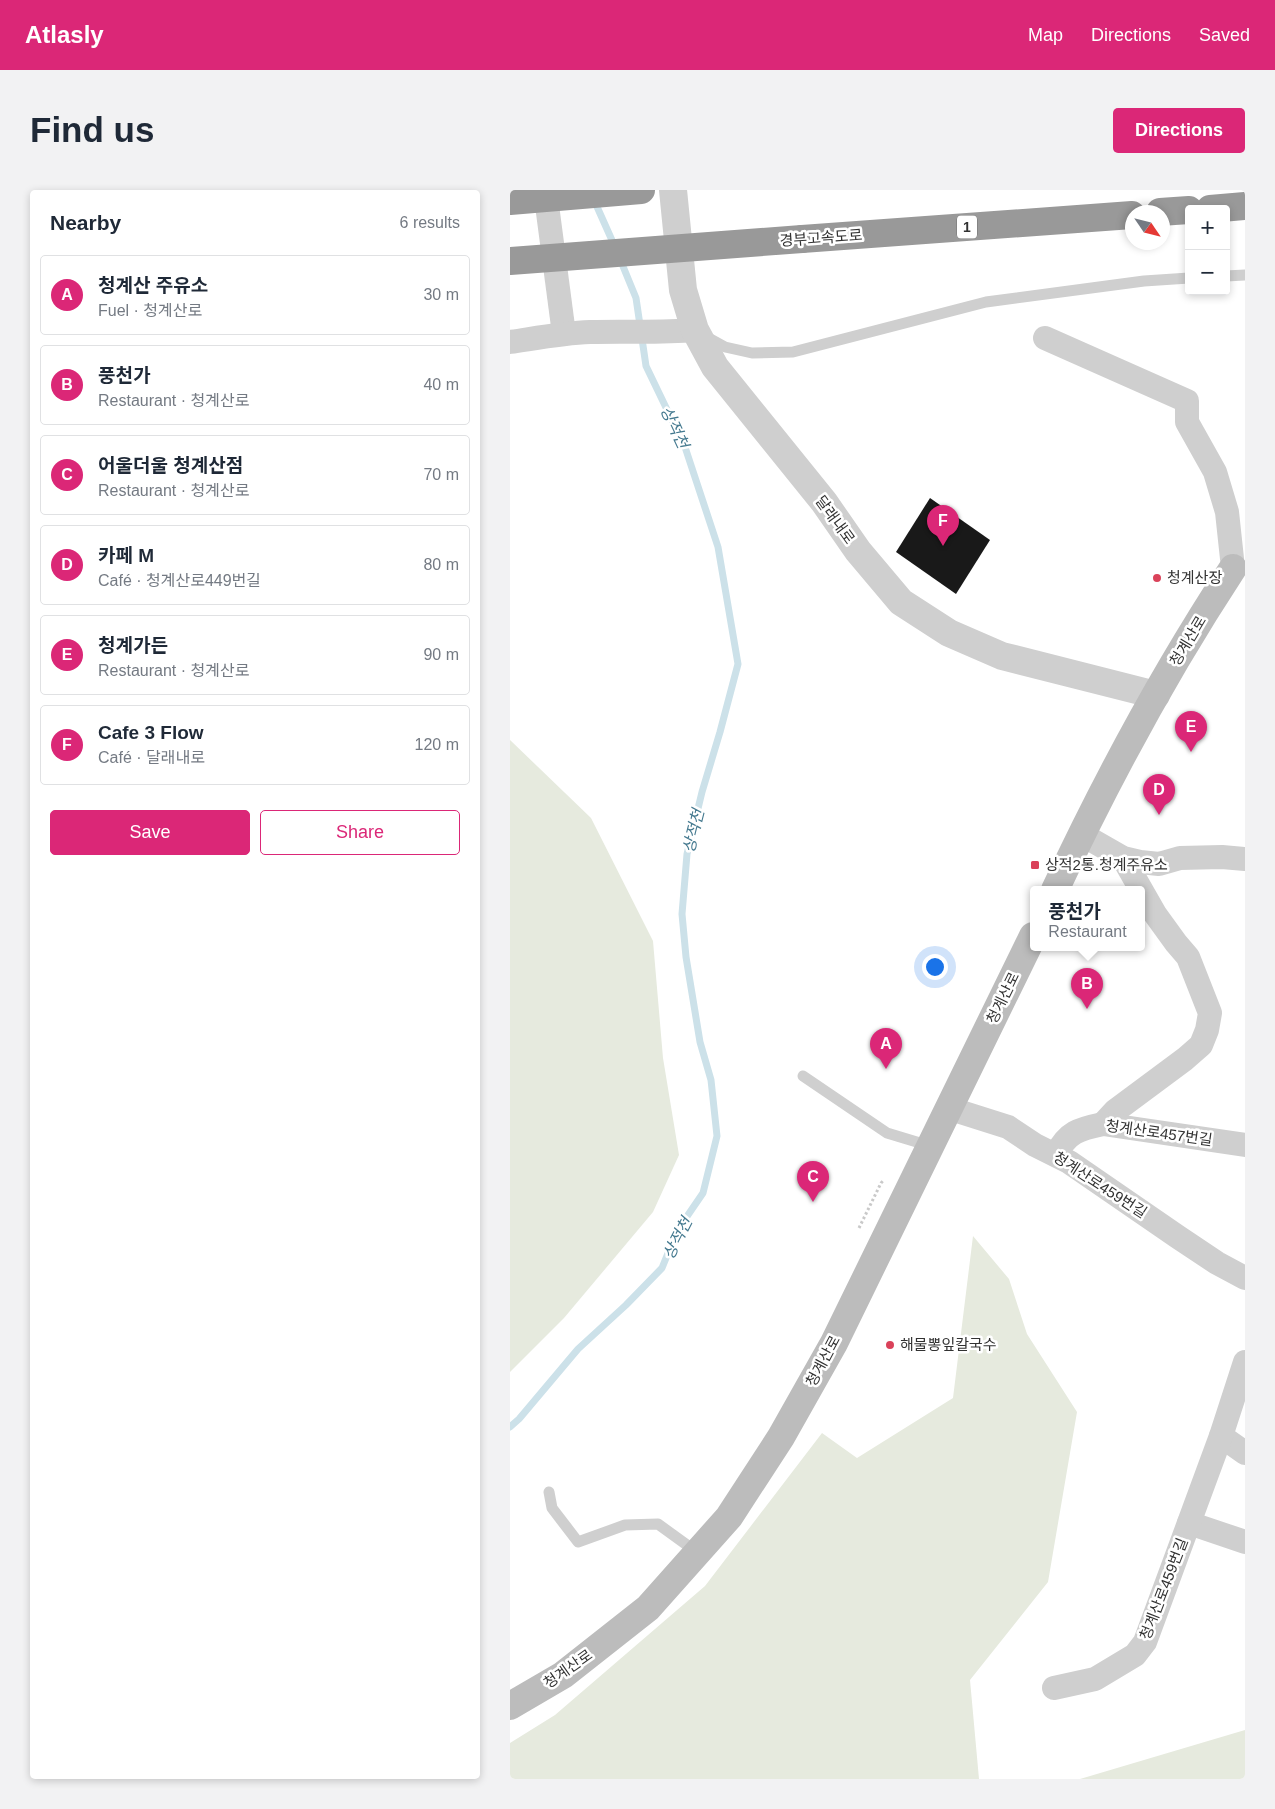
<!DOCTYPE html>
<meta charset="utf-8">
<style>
:root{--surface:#fff;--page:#f2f2f3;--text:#1f2937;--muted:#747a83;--line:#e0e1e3;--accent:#db2777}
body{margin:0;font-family:Arial,"Noto Sans KR",sans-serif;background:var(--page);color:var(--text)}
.controls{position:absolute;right:15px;top:15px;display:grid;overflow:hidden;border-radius:5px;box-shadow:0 2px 8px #0003}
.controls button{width:45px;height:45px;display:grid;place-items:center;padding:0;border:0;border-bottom:1px solid var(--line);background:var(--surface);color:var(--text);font:25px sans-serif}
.compass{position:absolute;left:615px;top:15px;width:45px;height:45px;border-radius:50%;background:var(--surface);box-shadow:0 2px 8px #0003;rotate:125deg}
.you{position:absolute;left:424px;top:776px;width:18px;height:18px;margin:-12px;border:4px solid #fff;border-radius:50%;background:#1a73e8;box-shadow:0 0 0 8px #1a73e833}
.badge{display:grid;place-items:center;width:32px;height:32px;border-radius:50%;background:var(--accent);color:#fff;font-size:16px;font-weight:700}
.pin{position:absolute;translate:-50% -41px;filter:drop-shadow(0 1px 2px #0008)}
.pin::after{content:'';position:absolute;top:26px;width:18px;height:15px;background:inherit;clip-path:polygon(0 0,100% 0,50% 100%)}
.popup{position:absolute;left:520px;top:696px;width:115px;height:65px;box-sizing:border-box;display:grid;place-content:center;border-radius:5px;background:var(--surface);filter:drop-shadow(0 1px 4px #0005);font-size:16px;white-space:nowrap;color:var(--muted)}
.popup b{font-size:19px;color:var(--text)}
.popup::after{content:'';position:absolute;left:50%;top:100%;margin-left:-10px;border:10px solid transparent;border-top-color:var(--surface)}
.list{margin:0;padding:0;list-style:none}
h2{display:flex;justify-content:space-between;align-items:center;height:65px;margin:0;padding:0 20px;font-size:21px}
h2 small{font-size:16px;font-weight:400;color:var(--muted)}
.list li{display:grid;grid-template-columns:32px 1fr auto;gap:15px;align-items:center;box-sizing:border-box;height:80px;margin:0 10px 10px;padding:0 10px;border:1px solid var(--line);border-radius:5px}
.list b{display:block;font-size:19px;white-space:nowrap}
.list p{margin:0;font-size:16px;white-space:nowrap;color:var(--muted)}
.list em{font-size:16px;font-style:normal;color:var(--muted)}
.actions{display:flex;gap:10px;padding:15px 20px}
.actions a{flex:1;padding:11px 0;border:1px solid var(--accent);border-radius:5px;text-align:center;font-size:18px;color:var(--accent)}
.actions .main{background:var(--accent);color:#fff}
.map{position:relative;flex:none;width:735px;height:1589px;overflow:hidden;border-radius:5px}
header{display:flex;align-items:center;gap:30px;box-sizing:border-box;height:70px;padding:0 25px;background:var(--accent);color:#fff}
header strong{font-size:24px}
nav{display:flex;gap:28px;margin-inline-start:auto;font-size:18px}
.intro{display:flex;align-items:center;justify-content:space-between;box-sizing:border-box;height:120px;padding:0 30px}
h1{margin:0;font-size:35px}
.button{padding:12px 22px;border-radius:5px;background:var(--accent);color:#fff;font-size:18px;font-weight:700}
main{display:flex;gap:30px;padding:0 30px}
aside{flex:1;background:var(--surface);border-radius:5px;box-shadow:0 2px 8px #0003}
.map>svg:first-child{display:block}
.green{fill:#e6eade}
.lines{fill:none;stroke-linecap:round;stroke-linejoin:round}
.stream{stroke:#cce1e9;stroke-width:7}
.building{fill:#191919}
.path{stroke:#c9c9c9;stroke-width:3;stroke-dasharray:2.5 2.5;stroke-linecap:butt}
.service{stroke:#cfcfcf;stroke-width:11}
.minor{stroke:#cfcfcf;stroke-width:24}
.tertiary{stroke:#cfcfcf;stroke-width:28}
.secondary{stroke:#bcbcbc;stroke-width:28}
.motorway{stroke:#999;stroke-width:28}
.motorway-bridge{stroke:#999;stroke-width:28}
.poi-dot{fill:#da425a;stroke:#fff;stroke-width:2}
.labels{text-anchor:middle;stroke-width:5;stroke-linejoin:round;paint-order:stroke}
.shield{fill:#fff;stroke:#707070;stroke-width:1}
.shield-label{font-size:14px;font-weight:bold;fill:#323232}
.street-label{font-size:15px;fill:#323232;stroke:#fff}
.poi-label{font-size:15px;fill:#323232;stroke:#fff;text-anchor:start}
.water-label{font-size:16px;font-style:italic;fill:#44798f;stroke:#fff}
</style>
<header>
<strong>Atlasly</strong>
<nav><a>Map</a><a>Directions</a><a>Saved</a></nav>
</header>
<div class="intro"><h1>Find us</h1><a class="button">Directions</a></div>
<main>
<aside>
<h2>Nearby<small>6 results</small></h2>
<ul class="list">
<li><span class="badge">A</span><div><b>청계산 주유소</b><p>Fuel · 청계산로</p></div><em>30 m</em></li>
<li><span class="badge">B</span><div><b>풍천가</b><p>Restaurant · 청계산로</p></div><em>40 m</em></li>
<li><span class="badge">C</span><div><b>어울더울 청계산점</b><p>Restaurant · 청계산로</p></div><em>70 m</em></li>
<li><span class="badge">D</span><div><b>카페 M</b><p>Café · 청계산로449번길</p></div><em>80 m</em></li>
<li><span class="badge">E</span><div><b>청계가든</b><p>Restaurant · 청계산로</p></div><em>90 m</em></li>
<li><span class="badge">F</span><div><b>Cafe 3 Flow</b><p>Café · 달래내로</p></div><em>120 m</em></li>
</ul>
<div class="actions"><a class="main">Save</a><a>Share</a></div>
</aside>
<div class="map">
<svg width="735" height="1589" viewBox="0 0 735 1589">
<rect width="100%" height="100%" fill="#fff"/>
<g class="green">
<path d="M0,550L81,628L143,751L153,868L169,965L143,1022L54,1128L0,1182Z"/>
<path d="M463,1046L499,1089L517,1144L567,1222L538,1392L460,1490L469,1589H0V1553L45,1525L195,1396L312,1243L347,1268L443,1208Z"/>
<path d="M735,1540V1589H570Z"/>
</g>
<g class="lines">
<g class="stream">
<path d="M84,10L105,57"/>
<path d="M0,1237L9,1229L68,1159L116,1115L152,1078L167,1041L193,1003L207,946L201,890L190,852L176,767L172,724L177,664L192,602L210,542L228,474L208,357L175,257L136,176L126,108L110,69"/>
</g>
</g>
<path class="building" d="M420,308L480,350L446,404L386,362Z"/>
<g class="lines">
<path class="path" d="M349,1038L371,993L373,991"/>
<g class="service">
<path d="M716,86L735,85"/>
<path d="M195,146L215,157L242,163L283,162L476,112L634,91L679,88"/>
<path d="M293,886L377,943L420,956"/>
<path d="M39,1302L42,1318L68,1352L115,1335L148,1334L188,1363"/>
</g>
<g class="minor">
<path d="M35,0L54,144"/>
<path d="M535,148L677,211V232L705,282L717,322L723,378"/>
<path d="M0,152C27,148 53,143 80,142C115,141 150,143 185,140"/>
<path d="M571,644L613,668L630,672L649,674L670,668L712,667L735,669"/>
<path d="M438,918L498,937L525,955L559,972L668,1047L707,1073L735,1088"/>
<path d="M593,934L605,921L675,869L691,855L697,840L700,823L678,767L666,753L645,724L613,668"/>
<path d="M546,965C557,942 569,939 593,934L735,955"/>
<path d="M711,1246L735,1263"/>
<path d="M679,1333L735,1352"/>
<path d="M544,1498L585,1489L625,1465L635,1452L711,1246L735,1172"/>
</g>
<path class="tertiary" d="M163,0L173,100L185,140L205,177L314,312L348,361L391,412L439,443L492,466L646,505"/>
<g class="secondary">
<path d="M545,700C597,589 656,480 723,378"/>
<path d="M0,1516L53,1485L138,1418L219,1327L271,1247L324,1153L523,746"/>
</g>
<g class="motorway">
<path d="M700,19L735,16"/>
<path d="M650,22L679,20"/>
<path d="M292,49L622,25"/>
</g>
<g class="motorway-bridge">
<path d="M0,11L131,0"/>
<path d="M0,71L292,49"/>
</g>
</g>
<g class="poi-dot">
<circle cx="647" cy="388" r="5"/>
<rect x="520" y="670" width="10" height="10" rx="2.5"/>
<circle cx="380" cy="1155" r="5"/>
</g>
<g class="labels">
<rect class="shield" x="447" y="25.5" width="20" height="23" rx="4"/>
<g class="shield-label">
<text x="457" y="42">1</text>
</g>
<g class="street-label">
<text transform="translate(311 48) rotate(-4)" y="5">경부고속도로</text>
<text transform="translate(325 330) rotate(54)" y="5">달래내로</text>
<text transform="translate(678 451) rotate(-59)" y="5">청계산로</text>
<text transform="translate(493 808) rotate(-64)" y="5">청계산로</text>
<text transform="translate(649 943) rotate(8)" y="5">청계산로457번길</text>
<text transform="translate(590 995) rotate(33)" y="5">청계산로459번길</text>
<text transform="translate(313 1171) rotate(-62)" y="5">청계산로</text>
<text transform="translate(654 1399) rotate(-69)" y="5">청계산로459번길</text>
<text transform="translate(58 1479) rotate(-35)" y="5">청계산로</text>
</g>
<g class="poi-label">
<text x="657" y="393">청계산장</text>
<text x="535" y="680">상적2통.청계주유소</text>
<text x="390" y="1160">해물뽕잎칼국수</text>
</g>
<g class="water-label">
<text transform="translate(165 237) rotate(65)" y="6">상적천</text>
<text transform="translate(183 641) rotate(-76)" y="6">상적천</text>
<text transform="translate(167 1048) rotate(-63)" y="6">상적천</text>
</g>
</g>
</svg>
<div class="controls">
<button>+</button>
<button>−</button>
</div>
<svg class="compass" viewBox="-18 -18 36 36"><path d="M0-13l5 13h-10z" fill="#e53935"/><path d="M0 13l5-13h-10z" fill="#747a83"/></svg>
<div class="you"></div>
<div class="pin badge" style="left:376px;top:879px">A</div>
<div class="pin badge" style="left:577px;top:819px">B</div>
<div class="popup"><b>풍천가</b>Restaurant</div>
<div class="pin badge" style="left:303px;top:1012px">C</div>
<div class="pin badge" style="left:649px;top:625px">D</div>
<div class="pin badge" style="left:681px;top:562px">E</div>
<div class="pin badge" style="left:433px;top:356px">F</div>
</div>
</main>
